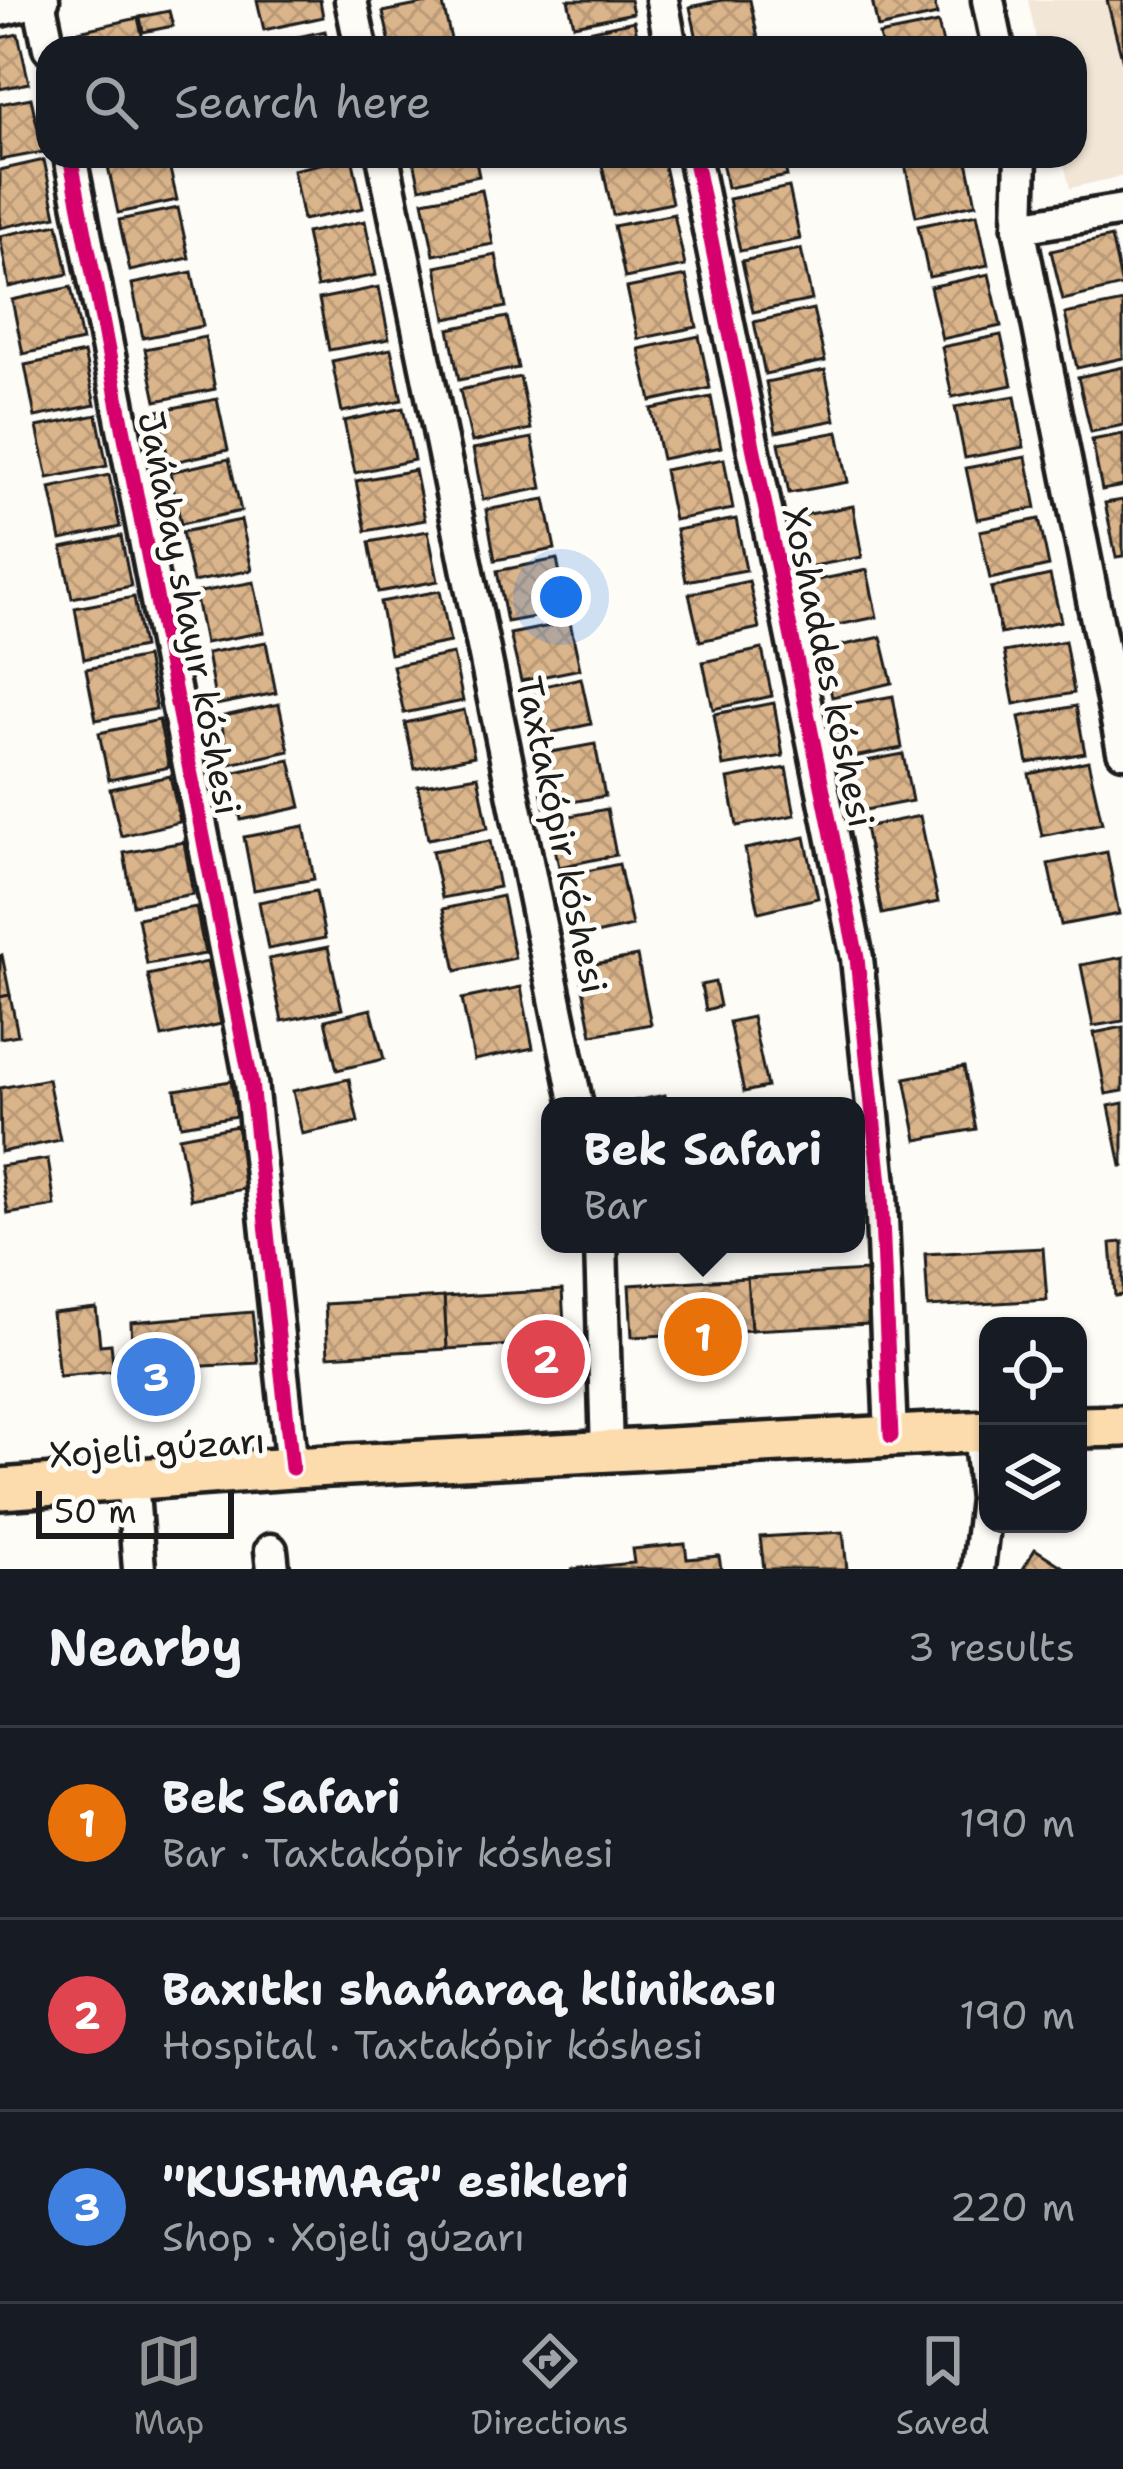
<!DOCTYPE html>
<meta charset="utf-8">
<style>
:root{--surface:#171b24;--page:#242831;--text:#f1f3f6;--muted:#9ea1a6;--line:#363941;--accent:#919294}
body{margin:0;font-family:"Shantell Sans",sans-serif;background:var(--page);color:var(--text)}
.controls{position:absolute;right:36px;bottom:36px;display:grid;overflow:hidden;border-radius:24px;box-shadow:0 3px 9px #0004}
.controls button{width:108px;height:108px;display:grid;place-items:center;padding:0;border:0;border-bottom:3px solid var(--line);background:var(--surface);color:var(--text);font:60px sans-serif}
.scale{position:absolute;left:36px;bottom:30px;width:198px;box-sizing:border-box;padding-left:12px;border:6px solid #1c1c1c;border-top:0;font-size:33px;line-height:42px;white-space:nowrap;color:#1c1c1c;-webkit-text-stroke:9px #fdfcf7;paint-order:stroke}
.you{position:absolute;left:561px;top:597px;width:42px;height:42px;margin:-30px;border:9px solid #fff;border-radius:50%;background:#1a73e8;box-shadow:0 0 0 18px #1a73e833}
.badge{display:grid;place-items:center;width:78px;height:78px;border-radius:50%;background:var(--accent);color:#fff;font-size:39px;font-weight:700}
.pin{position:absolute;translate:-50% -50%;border:6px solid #fff;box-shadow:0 3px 12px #0006}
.popup{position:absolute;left:541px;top:1097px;width:324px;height:156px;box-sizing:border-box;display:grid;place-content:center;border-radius:24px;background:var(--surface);filter:drop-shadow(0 3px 9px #0005);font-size:39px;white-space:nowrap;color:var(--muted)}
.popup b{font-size:45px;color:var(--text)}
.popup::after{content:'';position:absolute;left:50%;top:100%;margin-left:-24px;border:24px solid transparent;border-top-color:var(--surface)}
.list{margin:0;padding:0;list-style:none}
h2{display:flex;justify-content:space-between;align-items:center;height:156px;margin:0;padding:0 48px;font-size:51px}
h2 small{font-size:39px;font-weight:400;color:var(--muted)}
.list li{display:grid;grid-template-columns:78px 1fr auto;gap:36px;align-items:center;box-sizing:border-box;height:192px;padding:0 48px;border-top:3px solid var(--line)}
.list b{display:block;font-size:45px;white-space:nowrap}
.list p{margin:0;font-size:39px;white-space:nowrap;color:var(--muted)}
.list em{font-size:39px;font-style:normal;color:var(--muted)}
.icon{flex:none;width:66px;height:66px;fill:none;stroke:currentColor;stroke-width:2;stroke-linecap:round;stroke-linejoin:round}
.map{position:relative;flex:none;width:1123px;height:1569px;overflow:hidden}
.search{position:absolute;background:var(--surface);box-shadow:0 3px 9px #0004;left:36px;right:36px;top:36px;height:132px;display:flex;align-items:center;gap:30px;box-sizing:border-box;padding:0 42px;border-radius:36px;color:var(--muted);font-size:45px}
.sheet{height:732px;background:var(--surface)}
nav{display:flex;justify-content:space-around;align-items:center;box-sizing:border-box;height:168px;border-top:3px solid var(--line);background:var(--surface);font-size:33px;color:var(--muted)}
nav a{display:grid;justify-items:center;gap:6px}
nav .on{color:var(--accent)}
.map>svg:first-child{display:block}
.built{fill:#f2e6d7}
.building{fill:url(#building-cross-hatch);stroke:#1c1c1c;stroke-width:3}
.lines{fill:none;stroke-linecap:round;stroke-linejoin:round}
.minor-casing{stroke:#1c1c1c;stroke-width:39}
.major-casing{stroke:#1c1c1c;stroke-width:48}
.minor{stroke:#fdfcf7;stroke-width:30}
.major{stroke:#fcdcac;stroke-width:39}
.cycleway-casing{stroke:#fdfcf7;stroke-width:22}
.cycleway{stroke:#d6006c;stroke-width:15}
.labels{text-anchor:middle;stroke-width:10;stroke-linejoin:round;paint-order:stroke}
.street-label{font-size:36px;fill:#1c1c1c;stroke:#fdfcf7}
</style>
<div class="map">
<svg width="1123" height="1569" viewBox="0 0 1123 1569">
<defs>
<pattern id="building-cross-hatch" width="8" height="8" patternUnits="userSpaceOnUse" patternTransform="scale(3)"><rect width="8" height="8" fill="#dab48b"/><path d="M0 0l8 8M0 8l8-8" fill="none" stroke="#ba9a77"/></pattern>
</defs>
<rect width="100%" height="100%" fill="#fdfcf7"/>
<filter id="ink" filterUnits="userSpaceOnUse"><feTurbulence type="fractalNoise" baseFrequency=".00833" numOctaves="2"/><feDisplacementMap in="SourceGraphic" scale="24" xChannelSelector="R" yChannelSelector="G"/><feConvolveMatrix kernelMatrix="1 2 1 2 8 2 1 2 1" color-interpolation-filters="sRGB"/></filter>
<g filter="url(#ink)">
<path class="built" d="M1028,0H1123V176L1070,188L1062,156H1075V48H1038Z"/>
<g class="building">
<path d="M257,0H320L323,17L264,30Z"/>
<path d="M442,0L453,48H391L383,12Z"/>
<path d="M568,0H630L633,13L574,25Z"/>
<path d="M722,0H750L760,48H699L690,7Z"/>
<path d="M872,0H934L937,15L878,28Z"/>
<path d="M1107,0H1123V62Z"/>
<path d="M169,11L173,26L143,32L140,17Z"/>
<path d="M138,18L145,48H83L79,31Z"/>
<path d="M634,21L640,48H578L575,34Z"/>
<path d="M938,23L944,48H882L879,35Z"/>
<path d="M325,31L329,48H267L266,44Z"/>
<path d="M18,34L29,83L0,89V38Z"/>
<path d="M31,98L43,152L0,160V104Z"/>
<path d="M167,156L177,200L118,213L106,157Z"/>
<path d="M413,156H475L479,176L420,188Z"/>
<path d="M625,156H662L672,203L613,215L601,161Z"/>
<path d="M721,156H783L787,176L727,188Z"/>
<path d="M945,156H966L976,204L916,216L905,164Z"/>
<path d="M352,157L363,208L303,220L293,170Z"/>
<path d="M44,160L56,216L0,228V170Z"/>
<path d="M789,187L800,239L740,251L729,199Z"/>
<path d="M482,190L493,244L434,255L423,201Z"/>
<path d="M178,208L189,258L130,271L119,220Z"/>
<path d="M674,214L685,266L625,278L614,226Z"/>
<path d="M977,214L988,265L929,277L918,226Z"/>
<path d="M365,221L376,275L317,287L306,233Z"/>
<path d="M58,224L68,274L9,287L0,236Z"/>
<path d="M1111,237L1122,286L1063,300L1051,251Z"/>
<path d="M801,249L812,300L753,312L742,261Z"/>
<path d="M496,255L506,307L446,319L436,267Z"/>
<path d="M192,272L203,326L143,338L132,284Z"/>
<path d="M989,274L1001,326L942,339L930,287Z"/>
<path d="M686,276L697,327L638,339L627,288Z"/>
<path d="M71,287L82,341L23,354L12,300Z"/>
<path d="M379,287L389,339L329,350L319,299Z"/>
<path d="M1123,302V358L1077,368L1065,314Z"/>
<path d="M813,309L825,361L765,374L754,322Z"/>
<path d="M507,317L518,368L459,380L449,329Z"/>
<path d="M1001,335L1012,385L952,397L942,347Z"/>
<path d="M699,336L710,388L651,401L639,349Z"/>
<path d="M205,337L215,389L156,401L145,349Z"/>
<path d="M391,349L402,400L342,412L332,361Z"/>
<path d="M84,353L95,405L35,417L25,365Z"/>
<path d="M1123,367V425L1091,432L1078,377Z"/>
<path d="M825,370L835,420L776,432L766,382Z"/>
<path d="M520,377L531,429L472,442L460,390Z"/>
<path d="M1015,396L1024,447L965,458L955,407Z"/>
<path d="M711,397L721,447L662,459L651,409Z"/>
<path d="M217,399L228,450L169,463L158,411Z"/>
<path d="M403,408L414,460L355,473L344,421Z"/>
<path d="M97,415L107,466L48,478L37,427Z"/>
<path d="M838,432L848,482L789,493L779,443Z"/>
<path d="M1123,434V486L1102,490L1092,440Z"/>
<path d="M532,438L542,488L483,500L473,449Z"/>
<path d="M1026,457L1036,508L977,519L966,468Z"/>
<path d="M229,459L241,511L181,524L170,472Z"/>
<path d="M724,459L733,509L674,520L664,470Z"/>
<path d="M415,470L425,520L366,531L356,481Z"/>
<path d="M109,475L120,527L61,540L50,488Z"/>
<path d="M545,499L555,549L495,560L486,510Z"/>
<path d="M1123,500V556L1116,557L1105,503Z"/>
<path d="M853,506L862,557L802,568L793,517Z"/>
<path d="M736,519L746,570L686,581L676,530Z"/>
<path d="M1039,519L1049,566L990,579L980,531Z"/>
<path d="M241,520L252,570L193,582L182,532Z"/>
<path d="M428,531L438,581L378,592L369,542Z"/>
<path d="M121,536L131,586L72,598L62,548Z"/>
<path d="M557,559L567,611L507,622L497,571Z"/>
<path d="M867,570L877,617L818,629L808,582Z"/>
<path d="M1050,575L1061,621L1001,634L991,588Z"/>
<path d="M749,581L759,628L700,641L689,594Z"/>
<path d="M254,582L264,632L205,643L195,593Z"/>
<path d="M440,591L450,642L390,654L380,602Z"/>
<path d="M134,597L143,647L84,659L75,608Z"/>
<path d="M570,622L580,669L521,681L510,634Z"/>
<path d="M881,637L892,683L832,697L822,650Z"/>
<path d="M1065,641L1074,693L1014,704L1004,652Z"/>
<path d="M266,642L276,693L216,705L207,653Z"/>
<path d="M762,649L772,696L713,709L703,662Z"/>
<path d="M453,654L463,701L404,713L393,666Z"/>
<path d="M146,657L156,709L96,720L86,669Z"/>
<path d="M581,678L591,724L532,737L521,691Z"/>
<path d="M893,696L902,748L842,759L832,707Z"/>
<path d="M774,703L783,756L723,766L714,714Z"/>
<path d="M279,704L289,751L230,764L220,717Z"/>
<path d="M1076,706L1085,753L1028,763L1019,717Z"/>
<path d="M464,710L474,756L415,769L405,723Z"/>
<path d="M159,720L169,767L109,780L99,733Z"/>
<path d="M595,744L605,796L544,807L535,755Z"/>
<path d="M903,754L912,801L855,812L845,765Z"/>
<path d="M290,760L301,807L241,820L231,773Z"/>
<path d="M1088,761L1102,823L1042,836L1029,774Z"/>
<path d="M786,768L795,815L737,826L728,779Z"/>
<path d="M170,776L180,822L121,836L110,789Z"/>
<path d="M478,776L488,828L428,839L418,786Z"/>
<path d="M607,809L616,855L559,867L549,820Z"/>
<path d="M920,816L938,902L882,914L865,827Z"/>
<path d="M304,826L314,879L254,890L244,837Z"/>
<path d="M805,837L818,898L759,912L745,849Z"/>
<path d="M490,841L499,887L442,898L432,851Z"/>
<path d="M184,842L193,894L133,905L124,853Z"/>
<path d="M1107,852L1119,914L1061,925L1048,864Z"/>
<path d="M619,864L632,926L573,939L559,877Z"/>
<path d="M316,891L325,938L268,949L259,902Z"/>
<path d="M502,896L515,958L456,971L443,909Z"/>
<path d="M196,907L205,954L147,964L138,918Z"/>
<path d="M328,947L342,1009L282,1021L269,959Z"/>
<path d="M2,955L10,995L0,997V956Z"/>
<path d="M637,956L651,1024L592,1035L579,967Z"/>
<path d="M1123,957V1021L1093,1026L1081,965Z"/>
<path d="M207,962L221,1024L162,1037L148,975Z"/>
<path d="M715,982L720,1006L706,1010L701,985Z"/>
<path d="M521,987L533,1048L474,1060L462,999Z"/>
<path d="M10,995L18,1035L0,1038V997Z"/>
<path d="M371,1009L384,1059L337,1070L325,1020Z"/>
<path d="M752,1017L767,1087L744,1092L729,1022Z"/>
<path d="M1123,1027V1091L1106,1094L1094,1033Z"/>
<path d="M964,1067L976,1129L917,1140L905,1078Z"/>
<path d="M48,1079L60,1140L1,1152L0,1088Z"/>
<path d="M349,1079L358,1122L302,1134L293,1091Z"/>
<path d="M231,1081L237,1116L181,1125L175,1090Z"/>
<path d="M665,1095L667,1106H608Z"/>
<path d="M1123,1103V1166H1121L1109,1106Z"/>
<path d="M237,1126L249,1188L191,1199L179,1137Z"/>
<path d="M48,1159L55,1206L8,1214L0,1166Z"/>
<path d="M1123,1242V1295L1115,1296L1111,1243Z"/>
<path d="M1043,1248L1047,1300L928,1307L925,1254Z"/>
<path d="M866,1271L869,1324L751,1330L747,1278Z"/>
<path d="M747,1278L751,1330L632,1337L629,1285Z"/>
<path d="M562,1290L565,1342L447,1349L444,1297Z"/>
<path d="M444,1297L447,1349L328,1356L325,1304Z"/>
<path d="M96,1308L100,1345L111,1344L114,1371L59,1376L52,1313Z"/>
<path d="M252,1312L258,1363L133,1370L131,1322Z"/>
<path d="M843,1532L847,1569H764L760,1537Z"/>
<path d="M685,1544L687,1559L719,1556L721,1569H571L634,1563L632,1549Z"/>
<path d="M1035,1549L1066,1569H1023Z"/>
</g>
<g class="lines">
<defs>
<g id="minor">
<path d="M39,0L49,48"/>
<path d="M351,0L361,48"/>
<path d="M662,0L671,48"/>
<path d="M988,0L998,48"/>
<path d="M0,10L43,0"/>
<path d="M70,156L251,1082L292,1468"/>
<path d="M383,156L577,1106"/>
<path d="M694,156L857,958L881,1194L891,1436"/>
<path d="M1021,156L1019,227L1123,751"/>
<path d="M1019,227L1123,210"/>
<path d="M601,1244L607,1452"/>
<path d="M132,1480L139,1569"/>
<path d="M271,1550L273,1569"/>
<path d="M978,1569L986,1499L979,1432"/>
</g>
<g id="major">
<path d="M1078,1427L1123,1426"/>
<path d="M0,1489L292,1468L988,1431"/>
</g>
</defs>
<use href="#minor" class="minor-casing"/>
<use href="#major" class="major-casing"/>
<use href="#minor" class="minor"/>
<use href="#major" class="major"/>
<defs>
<g id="cycleway">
<path d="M70,156L251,1082L292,1468"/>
<path d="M694,156L857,958L881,1194L891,1436"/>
</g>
</defs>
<use href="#cycleway" class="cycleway-casing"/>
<use href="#cycleway" class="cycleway"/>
</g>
</g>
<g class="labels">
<g class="street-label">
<text transform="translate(190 613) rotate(79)" y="13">Jańabay shayır kóshesi</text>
<text transform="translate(829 667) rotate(78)" y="13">Xoshaddes kóshesi</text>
<text transform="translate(562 835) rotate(78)" y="13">Taxtakópir kóshesi</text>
<text transform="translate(157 1447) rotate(-4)" y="13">Xojeli gúzarı</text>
</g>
</g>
</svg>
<div class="controls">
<button><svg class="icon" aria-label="locate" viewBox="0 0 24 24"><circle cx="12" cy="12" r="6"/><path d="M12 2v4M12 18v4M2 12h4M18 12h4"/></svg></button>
<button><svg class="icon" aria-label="layers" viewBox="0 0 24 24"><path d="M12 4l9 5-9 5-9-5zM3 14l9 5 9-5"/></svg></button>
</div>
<div class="scale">50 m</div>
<div class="you"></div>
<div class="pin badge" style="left:703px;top:1337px;background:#e8710a">1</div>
<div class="popup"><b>Bek Safari</b>Bar</div>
<div class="pin badge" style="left:546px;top:1359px;background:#e0444e">2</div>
<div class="pin badge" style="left:156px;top:1377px;background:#3f7fe0">3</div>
<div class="search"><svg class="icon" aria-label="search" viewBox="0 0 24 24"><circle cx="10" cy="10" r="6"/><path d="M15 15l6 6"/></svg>Search here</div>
</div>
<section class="sheet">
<h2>Nearby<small>3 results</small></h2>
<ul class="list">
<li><span class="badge" style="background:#e8710a">1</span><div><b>Bek Safari</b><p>Bar · Taxtakópir kóshesi</p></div><em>190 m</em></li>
<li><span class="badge" style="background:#e0444e">2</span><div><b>Baxıtkı shańaraq klinikası</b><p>Hospital · Taxtakópir kóshesi</p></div><em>190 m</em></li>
<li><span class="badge" style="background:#3f7fe0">3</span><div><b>&quot;KUSHMAG&quot; esikleri</b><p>Shop · Xojeli gúzarı</p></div><em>220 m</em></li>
</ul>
</section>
<nav>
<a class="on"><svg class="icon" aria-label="map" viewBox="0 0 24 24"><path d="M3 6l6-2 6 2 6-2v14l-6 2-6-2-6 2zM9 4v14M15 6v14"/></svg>Map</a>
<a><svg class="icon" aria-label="directions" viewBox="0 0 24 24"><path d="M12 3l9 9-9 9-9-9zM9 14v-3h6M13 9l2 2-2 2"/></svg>Directions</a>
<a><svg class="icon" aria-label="saved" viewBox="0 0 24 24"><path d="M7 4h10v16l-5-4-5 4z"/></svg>Saved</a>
</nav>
